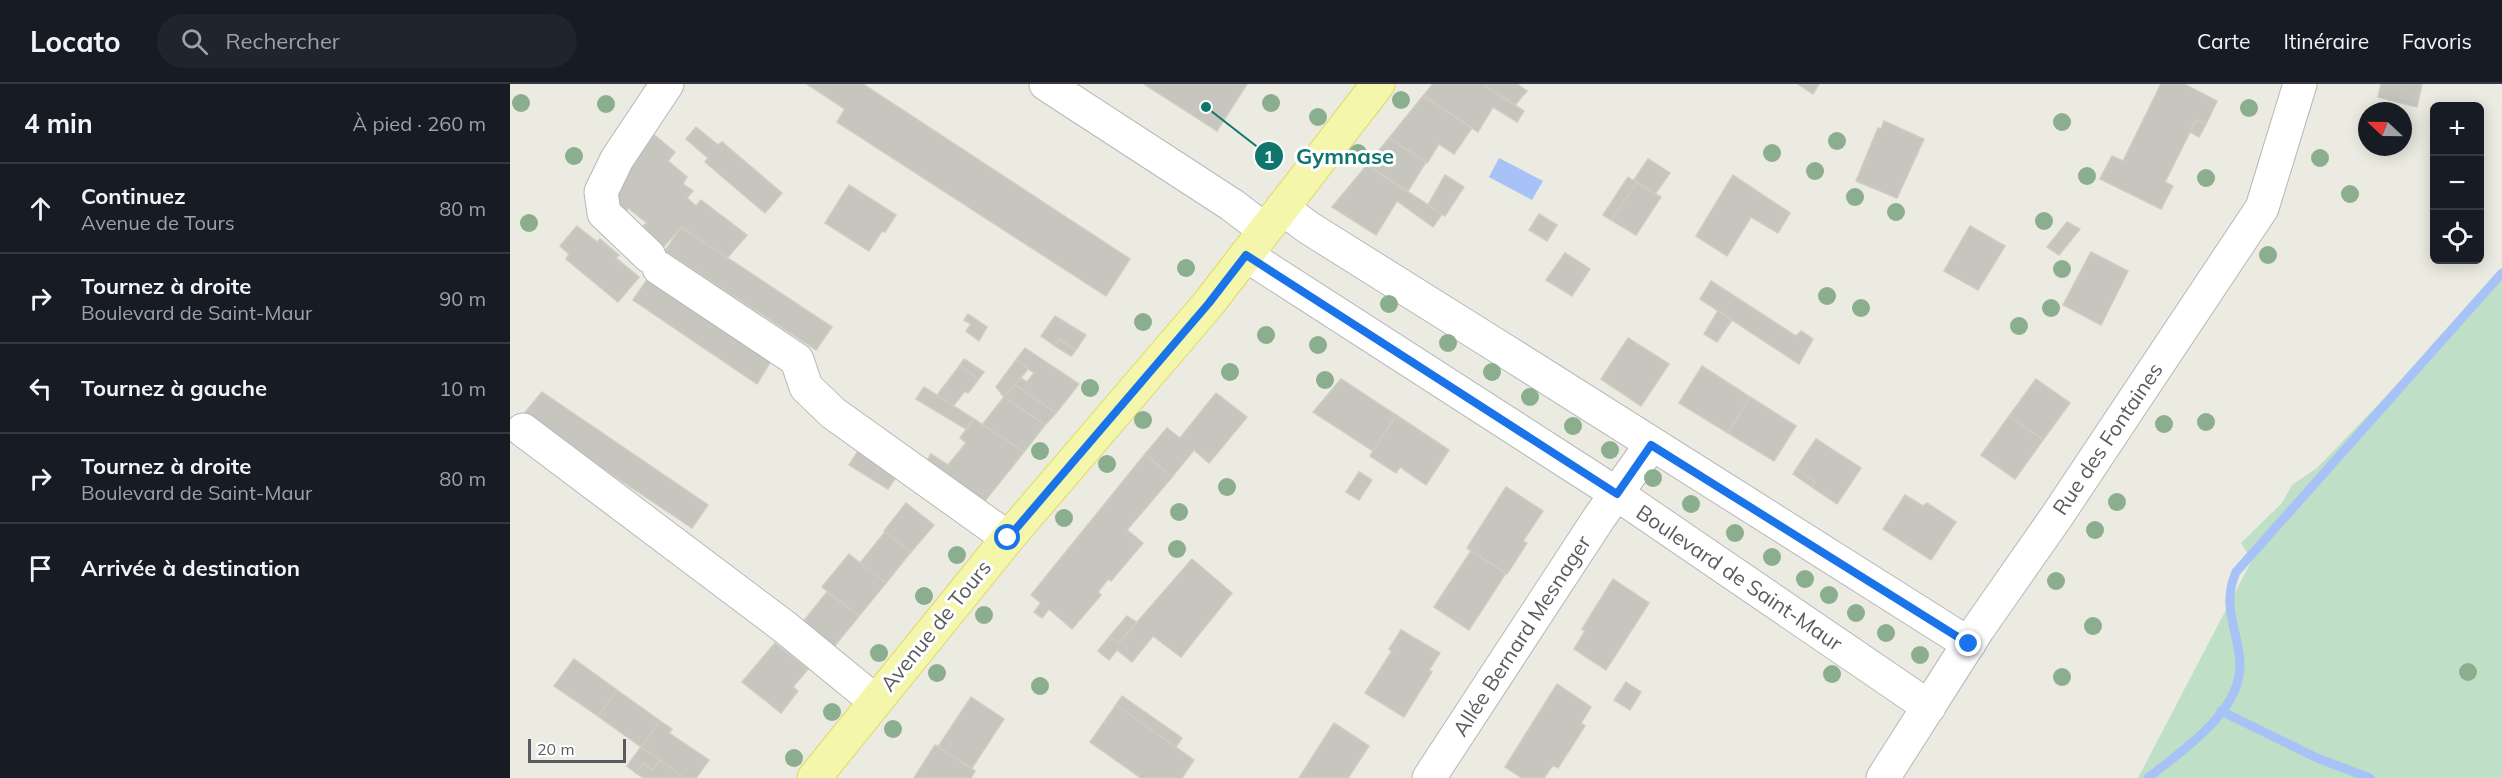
<!DOCTYPE html>
<html lang="fr">
<meta charset="utf-8">
<style>
:root{--surface:#171b24;--page:#20242c;--text:#f1f3f6;--muted:#9ea1a6;--line:#363941}
body{margin:0;font-family:Mulish,sans-serif;background:var(--page);color:var(--text)}
.controls{position:absolute;right:18px;top:18px;display:grid;overflow:hidden;border-radius:9px;box-shadow:0 3px 15px #0003}
.controls button{width:54px;height:54px;display:grid;place-items:center;padding:0;border:0;border-bottom:2px solid var(--line);background:var(--surface);color:var(--text);font:30px sans-serif}
.compass{position:absolute;left:1848px;top:18px;width:54px;height:54px;border-radius:50%;background:var(--surface);box-shadow:0 3px 15px #0003;rotate:292deg}
.scale{position:absolute;left:18px;bottom:15px;width:98px;box-sizing:border-box;padding-left:6px;border:3px solid #5a5b60;border-top:0;font-size:16px;line-height:21px;white-space:nowrap;color:#5a5b60;-webkit-text-stroke:4px #fff;paint-order:stroke}
.stop{position:absolute;width:18px;height:18px;margin:-14px;border:4px solid #1a73e8;border-radius:50%;background:#fff}
.stop.end{background:#1a73e8;border-color:#fff;box-shadow:0 2px 6px #0008}
.list{margin:0;padding:0;list-style:none}
h2{display:flex;justify-content:space-between;align-items:center;height:78px;margin:0;padding:0 24px;font-size:26px}
h2 small{font-size:20px;font-weight:400;color:var(--muted)}
.list li{display:grid;grid-template-columns:39px 1fr auto;gap:18px;align-items:center;box-sizing:border-box;height:90px;padding:0 24px;border-top:2px solid var(--line)}
.list b{display:block;font-size:22px;white-space:nowrap}
.list p{margin:0;font-size:20px;white-space:nowrap;color:var(--muted)}
.list em{font-size:20px;font-style:normal;color:var(--muted)}
.icon{flex:none;width:33px;height:33px;fill:none;stroke:currentColor;stroke-width:2;stroke-linecap:round;stroke-linejoin:round}
.map{position:relative;flex:none;width:1992px;height:694px;overflow:hidden}
header{display:flex;align-items:center;gap:36px;box-sizing:border-box;height:84px;padding:0 30px;background:var(--surface);border-bottom:2px solid var(--line)}
header strong{font-size:28px}
nav{display:flex;gap:33px;margin-inline-start:auto;font-size:21px}
.search{width:420px;height:54px;background:var(--page);display:flex;align-items:center;gap:15px;box-sizing:border-box;padding:0 21px;border-radius:33px;color:var(--muted);font-size:22px}
main{display:flex}
aside{flex:1;background:var(--surface)}
.map>svg:first-child{display:block}
.green{fill:#bfe0c6}
.water{fill:#a6c2f6}
.lines{fill:none;stroke-linecap:round;stroke-linejoin:round}
.stream{stroke:#a6c2f6;stroke-width:9}
.building{fill:#c6c5be;stroke:#cfcdc0;stroke-width:1.5}
.minor-casing{stroke:#b7b7bc;stroke-width:35}
.major-casing{stroke:#e2d962;stroke-width:35}
.minor{stroke:#fff;stroke-width:33}
.major{stroke:#f3f6ab;stroke-width:33}
.tree{fill:#8bae8f}
.route{stroke:#1a73e8;stroke-width:8}
.labels{text-anchor:middle;stroke-width:6;stroke-linejoin:round;paint-order:stroke}
.street-label{font-size:21px;fill:#5a5b60;stroke:#fff}
.leader{fill:none;stroke:#0f766e;stroke-width:2}
.callout-dot{fill:#0f766e;stroke:#fff;stroke-width:2}
.mark-label{font-size:18px;text-anchor:middle;font-weight:bold;fill:#fff}
.callout-label{font-size:22px;text-anchor:middle;font-weight:bold;fill:#0f766e;stroke:#fff;stroke-width:6;stroke-linejoin:round;paint-order:stroke}
</style>
<header>
<strong>Locato</strong>
<div class="search"><svg class="icon" aria-label="search" viewBox="0 0 24 24"><circle cx="10" cy="10" r="6"/><path d="M15 15l6 6"/></svg>Rechercher</div>
<nav><a>Carte</a><a>Itinéraire</a><a>Favoris</a></nav>
</header>
<main>
<aside>
<h2>4 min<small>À pied · 260 m</small></h2>
<ul class="list">
<li><svg class="icon" aria-label="ahead" viewBox="0 0 24 24"><path d="M12 20V5M6 11l6-6 6 6"/></svg><div><b>Continuez</b><p>Avenue de Tours</p></div><em>80 m</em></li>
<li><svg class="icon" aria-label="right" viewBox="0 0 24 24"><path d="M7 20v-9h11M14 6l5 5-5 5"/></svg><div><b>Tournez à droite</b><p>Boulevard de Saint-Maur</p></div><em>90 m</em></li>
<li><svg class="icon" aria-label="left" viewBox="0 0 24 24"><path d="M17 20v-9H6M10 6l-5 5 5 5"/></svg><div><b>Tournez à gauche</b></div><em>10 m</em></li>
<li><svg class="icon" aria-label="right" viewBox="0 0 24 24"><path d="M7 20v-9h11M14 6l5 5-5 5"/></svg><div><b>Tournez à droite</b><p>Boulevard de Saint-Maur</p></div><em>80 m</em></li>
<li><svg class="icon" aria-label="arrive" viewBox="0 0 24 24"><path d="M6 21V4h12l-3 4 3 4H6"/></svg><div><b>Arrivée à destination</b></div></li>
</ul>
</aside>
<div class="map">
<svg width="1992" height="694" viewBox="0 0 1992 694">
<rect width="100%" height="100%" fill="#ebebe1"/>
<path class="green" d="M1992,192V694H1628L1742,476L1731,459L1772,419L1782,401L1807,384Z"/>
<path class="water" d="M989,74L1033,97L1022,116L979,93Z"/>
<g class="lines">
<g class="stream">
<path d="M1711,627L1807,674L1860,694"/>
<path d="M1638,694C1671,667 1732,628 1730,579C1728,545 1711,522 1726,488L1992,189"/>
</g>
</g>
<g class="building">
<path d="M297,0H353L620,175L596,212L327,38L335,25Z"/>
<path d="M634,0H737L707,47Z"/>
<path d="M923,0H972L1014,27L1007,38L983,23L968,48L913,12Z"/>
<path d="M972,0H1007L1017,7L1005,21Z"/>
<path d="M1288,0H1309L1303,10Z"/>
<path d="M1651,0H1674L1707,17L1696,40L1686,36L1655,98L1663,102L1651,125L1590,95L1602,72L1613,77Z"/>
<path d="M1871,0H1912L1907,23L1868,13Z"/>
<path d="M913,12L962,44L944,70L929,60L917,79L879,54Z"/>
<path d="M1686,36L1696,40L1689,53L1680,48Z"/>
<path d="M1374,37L1414,55L1387,114L1346,97L1368,44L1371,45Z"/>
<path d="M186,43L208,61L212,58L272,109L255,129L195,78L198,74L176,55Z"/>
<path d="M143,50L165,68L158,77L177,93L173,100L183,107L177,114L186,122L191,116L237,151L217,174L171,143L149,168L137,157L143,151L133,142L137,139L118,124L116,127L94,109Z"/>
<path d="M879,54L916,78L898,107L857,81Z"/>
<path d="M1138,75L1160,89L1145,110L1124,96Z"/>
<path d="M857,81L932,130L923,143L887,117L866,151L822,123Z"/>
<path d="M935,91L954,103L935,132L918,121Z"/>
<path d="M1223,91L1280,129L1268,149L1241,133L1217,172L1186,152Z"/>
<path d="M1118,93L1127,99L1101,136L1093,131Z"/>
<path d="M1127,99L1151,113L1126,151L1101,136Z"/>
<path d="M339,101L386,131L375,148L372,147L359,167L315,139Z"/>
<path d="M1029,130L1047,141L1037,157L1019,146Z"/>
<path d="M1557,138L1570,145L1549,171L1537,163Z"/>
<path d="M67,142L87,158L90,155L109,171L106,174L129,193L108,218L56,175L59,170L50,162Z"/>
<path d="M1460,142L1495,162L1468,206L1434,187Z"/>
<path d="M171,143L322,243L306,266L155,167Z"/>
<path d="M1581,168L1618,187L1591,241L1553,221Z"/>
<path d="M1055,169L1080,185L1062,212L1036,196Z"/>
<path d="M138,194L261,277L247,300L123,216Z"/>
<path d="M1201,197L1286,252L1291,247L1303,255L1289,280L1190,215Z"/>
<path d="M1208,227L1222,236L1207,258L1194,250Z"/>
<path d="M458,230L477,243L469,257L456,247L461,240L454,236Z"/>
<path d="M545,232L576,251L566,266L549,255L545,262L531,252Z"/>
<path d="M1118,254L1159,280L1131,322L1091,295Z"/>
<path d="M549,255L566,266L561,272L545,262Z"/>
<path d="M515,264L569,300L546,329L505,301L511,294L517,298L524,289L506,276Z"/>
<path d="M454,275L474,288L468,296L450,281Z"/>
<path d="M506,276L518,285L494,313L486,303Z"/>
<path d="M450,281L468,296L458,309L455,307L443,322L427,311Z"/>
<path d="M1192,282L1240,313L1218,349L1169,319Z"/>
<path d="M831,295L886,331L863,367L803,328Z"/>
<path d="M1526,295L1560,319L1533,356L1499,332Z"/>
<path d="M505,301L546,329L535,341L494,313Z"/>
<path d="M414,303L464,335L456,345L406,315Z"/>
<path d="M32,308L198,421L182,444L13,331Z"/>
<path d="M706,309L737,333L699,379L684,366L662,393L635,370L657,344L670,354Z"/>
<path d="M494,313L535,341L514,368L472,341Z"/>
<path d="M1240,313L1286,342L1264,377L1218,349Z"/>
<path d="M886,331L939,366L916,401L890,383L886,389L860,372Z"/>
<path d="M1499,332L1533,356L1505,395L1471,371Z"/>
<path d="M464,335L514,368L474,418L415,380L421,370L438,381L456,359L450,354Z"/>
<path d="M1306,355L1351,384L1327,420L1302,403L1305,398L1286,385Z"/>
<path d="M348,367L387,392L378,405L339,381Z"/>
<path d="M635,370L662,393L617,446L633,459L601,497L598,495L588,508L591,511L562,545L539,525L532,534L524,528L531,519L521,511Z"/>
<path d="M1286,385L1305,398L1302,403L1283,390Z"/>
<path d="M849,388L862,396L849,416L836,408Z"/>
<path d="M996,403L1033,427L1013,457L1017,459L997,490L957,464Z"/>
<path d="M1395,411L1413,422L1417,419L1446,438L1421,476L1373,445Z"/>
<path d="M396,419L424,441L401,468L374,447Z"/>
<path d="M375,448L401,468L376,499L350,479Z"/>
<path d="M961,467L996,489L959,546L924,523Z"/>
<path d="M339,470L376,499L349,532L312,503Z"/>
<path d="M682,475L722,509L671,573L643,552L622,578L607,566L599,576L588,567L600,552L609,559Z"/>
<path d="M1103,495L1139,519L1096,586L1064,565L1075,547L1072,545Z"/>
<path d="M317,508L349,532L319,569L289,543Z"/>
<path d="M617,532L626,538L609,559L600,552Z"/>
<path d="M891,546L930,569L919,586L922,588L894,633L855,609L882,567L879,565Z"/>
<path d="M265,559L298,585L283,603L288,607L271,629L232,598Z"/>
<path d="M64,575L107,606L88,632L44,602Z"/>
<path d="M1116,598L1131,608L1120,626L1104,616Z"/>
<path d="M1047,600L1081,623L1071,639L1075,642L1048,684L1043,681L1034,694H1012L995,683Z"/>
<path d="M107,606L150,637L131,663L88,632Z"/>
<path d="M612,612L672,654L666,663L606,621Z"/>
<path d="M461,613L494,635L462,684L428,663Z"/>
<path d="M606,621L684,676L672,694H631L580,658Z"/>
<path d="M150,637L162,645L159,649L199,676L186,694H175L131,663Z"/>
<path d="M824,639L859,662L838,694H789Z"/>
<path d="M425,661L465,687L461,694H404Z"/>
<path d="M131,663L150,676L143,686L133,679L126,689L117,682Z"/>
<path d="M150,676L175,694H134L126,689L133,679L143,686Z"/>
</g>
<g class="lines">
<defs>
<g id="minor">
<path d="M536,0L722,121L755,146"/>
<path d="M772,124L799,144C1020,281 1238,422 1459,560"/>
<path d="M736,171L1107,410L1419,623"/>
<path d="M139,172L94,129L91,108L107,75L157,0"/>
<path d="M149,184L287,276L296,303L323,329L498,454"/>
<path d="M13,346L276,544L365,617"/>
<path d="M919,694L1089,434L1141,361"/>
<path d="M1373,694L1468,545L1547,432L1752,124L1790,0"/>
</g>
<path id="major" d="M304,694L498,454L699,219L868,0"/>
</defs>
<use href="#minor" class="minor-casing"/>
<use href="#major" class="major-casing"/>
<use href="#minor" class="minor"/>
<use href="#major" class="major"/>
</g>
<g class="tree">
<circle cx="891" cy="16" r="9"/>
<circle cx="11" cy="19" r="9"/>
<circle cx="761" cy="19" r="9"/>
<circle cx="96" cy="20" r="9"/>
<circle cx="1739" cy="24" r="9"/>
<circle cx="808" cy="33" r="9"/>
<circle cx="1552" cy="38" r="9"/>
<circle cx="1327" cy="57" r="9"/>
<circle cx="848" cy="69" r="9"/>
<circle cx="1262" cy="69" r="9"/>
<circle cx="64" cy="72" r="9"/>
<circle cx="1810" cy="74" r="9"/>
<circle cx="1305" cy="87" r="9"/>
<circle cx="1577" cy="92" r="9"/>
<circle cx="1696" cy="94" r="9"/>
<circle cx="1840" cy="110" r="9"/>
<circle cx="1345" cy="113" r="9"/>
<circle cx="1386" cy="128" r="9"/>
<circle cx="1534" cy="137" r="9"/>
<circle cx="19" cy="139" r="9"/>
<circle cx="1758" cy="171" r="9"/>
<circle cx="676" cy="184" r="9"/>
<circle cx="1552" cy="185" r="9"/>
<circle cx="1317" cy="212" r="9"/>
<circle cx="879" cy="220" r="9"/>
<circle cx="1351" cy="224" r="9"/>
<circle cx="1541" cy="224" r="9"/>
<circle cx="633" cy="238" r="9"/>
<circle cx="1509" cy="242" r="9"/>
<circle cx="756" cy="251" r="9"/>
<circle cx="938" cy="259" r="9"/>
<circle cx="808" cy="261" r="9"/>
<circle cx="720" cy="288" r="9"/>
<circle cx="982" cy="288" r="9"/>
<circle cx="815" cy="296" r="9"/>
<circle cx="580" cy="304" r="9"/>
<circle cx="1020" cy="313" r="9"/>
<circle cx="633" cy="336" r="9"/>
<circle cx="1696" cy="338" r="9"/>
<circle cx="1654" cy="340" r="9"/>
<circle cx="1063" cy="342" r="9"/>
<circle cx="1100" cy="366" r="9"/>
<circle cx="530" cy="367" r="9"/>
<circle cx="597" cy="380" r="9"/>
<circle cx="1143" cy="394" r="9"/>
<circle cx="717" cy="403" r="9"/>
<circle cx="1607" cy="418" r="9"/>
<circle cx="1181" cy="420" r="9"/>
<circle cx="669" cy="428" r="9"/>
<circle cx="554" cy="434" r="9"/>
<circle cx="1585" cy="446" r="9"/>
<circle cx="1225" cy="449" r="9"/>
<circle cx="667" cy="465" r="9"/>
<circle cx="447" cy="471" r="9"/>
<circle cx="1262" cy="473" r="9"/>
<circle cx="1295" cy="495" r="9"/>
<circle cx="1546" cy="497" r="9"/>
<circle cx="1319" cy="511" r="9"/>
<circle cx="414" cy="512" r="9"/>
<circle cx="1346" cy="529" r="9"/>
<circle cx="474" cy="531" r="9"/>
<circle cx="1583" cy="542" r="9"/>
<circle cx="1376" cy="549" r="9"/>
<circle cx="369" cy="569" r="9"/>
<circle cx="1410" cy="571" r="9"/>
<circle cx="1958" cy="588" r="9"/>
<circle cx="427" cy="589" r="9"/>
<circle cx="1322" cy="590" r="9"/>
<circle cx="1552" cy="593" r="9"/>
<circle cx="530" cy="602" r="9"/>
<circle cx="322" cy="628" r="9"/>
<circle cx="383" cy="645" r="9"/>
<circle cx="284" cy="674" r="9"/>
</g>
<g class="lines">
<path class="route" d="M498,454L699,219L736,171L1107,410L1141,361L1459,560"/>
</g>
<g class="labels">
<g class="street-label">
<text transform="translate(1598 355) rotate(-56)" y="7">Rue des Fontaines</text>
<text transform="translate(1229 494) rotate(34)" y="7">Boulevard de Saint-Maur</text>
<text transform="translate(426 542) rotate(-51)" y="7">Avenue de Tours</text>
<text transform="translate(1012 552) rotate(-57)" y="7">Allée Bernard Mesnager</text>
</g>
</g>
<path class="leader" d="M696 23L759 72"/>
<g class="callout-dot">
<circle cx="696" cy="23" r="6"/>
<circle cx="759" cy="72" r="15"/>
</g>
<g class="mark-label">
<text x="759" y="79">1</text>
</g>
<g class="callout-label">
<text x="835" y="80">Gymnase</text>
</g>
</svg>
<div class="controls">
<button>+</button>
<button>−</button>
<button><svg class="icon" aria-label="locate" viewBox="0 0 24 24"><circle cx="12" cy="12" r="6"/><path d="M12 2v4M12 18v4M2 12h4M18 12h4"/></svg></button>
</div>
<svg class="compass" viewBox="-18 -18 36 36"><path d="M0-13l5 13h-10z" fill="#e53935"/><path d="M0 13l5-13h-10z" fill="#9ea1a6"/></svg>
<div class="scale">20 m</div>
<div class="stop" style="left:498px;top:454px"></div>
<div class="stop end" style="left:1459px;top:560px"></div>
</div>
</main>
